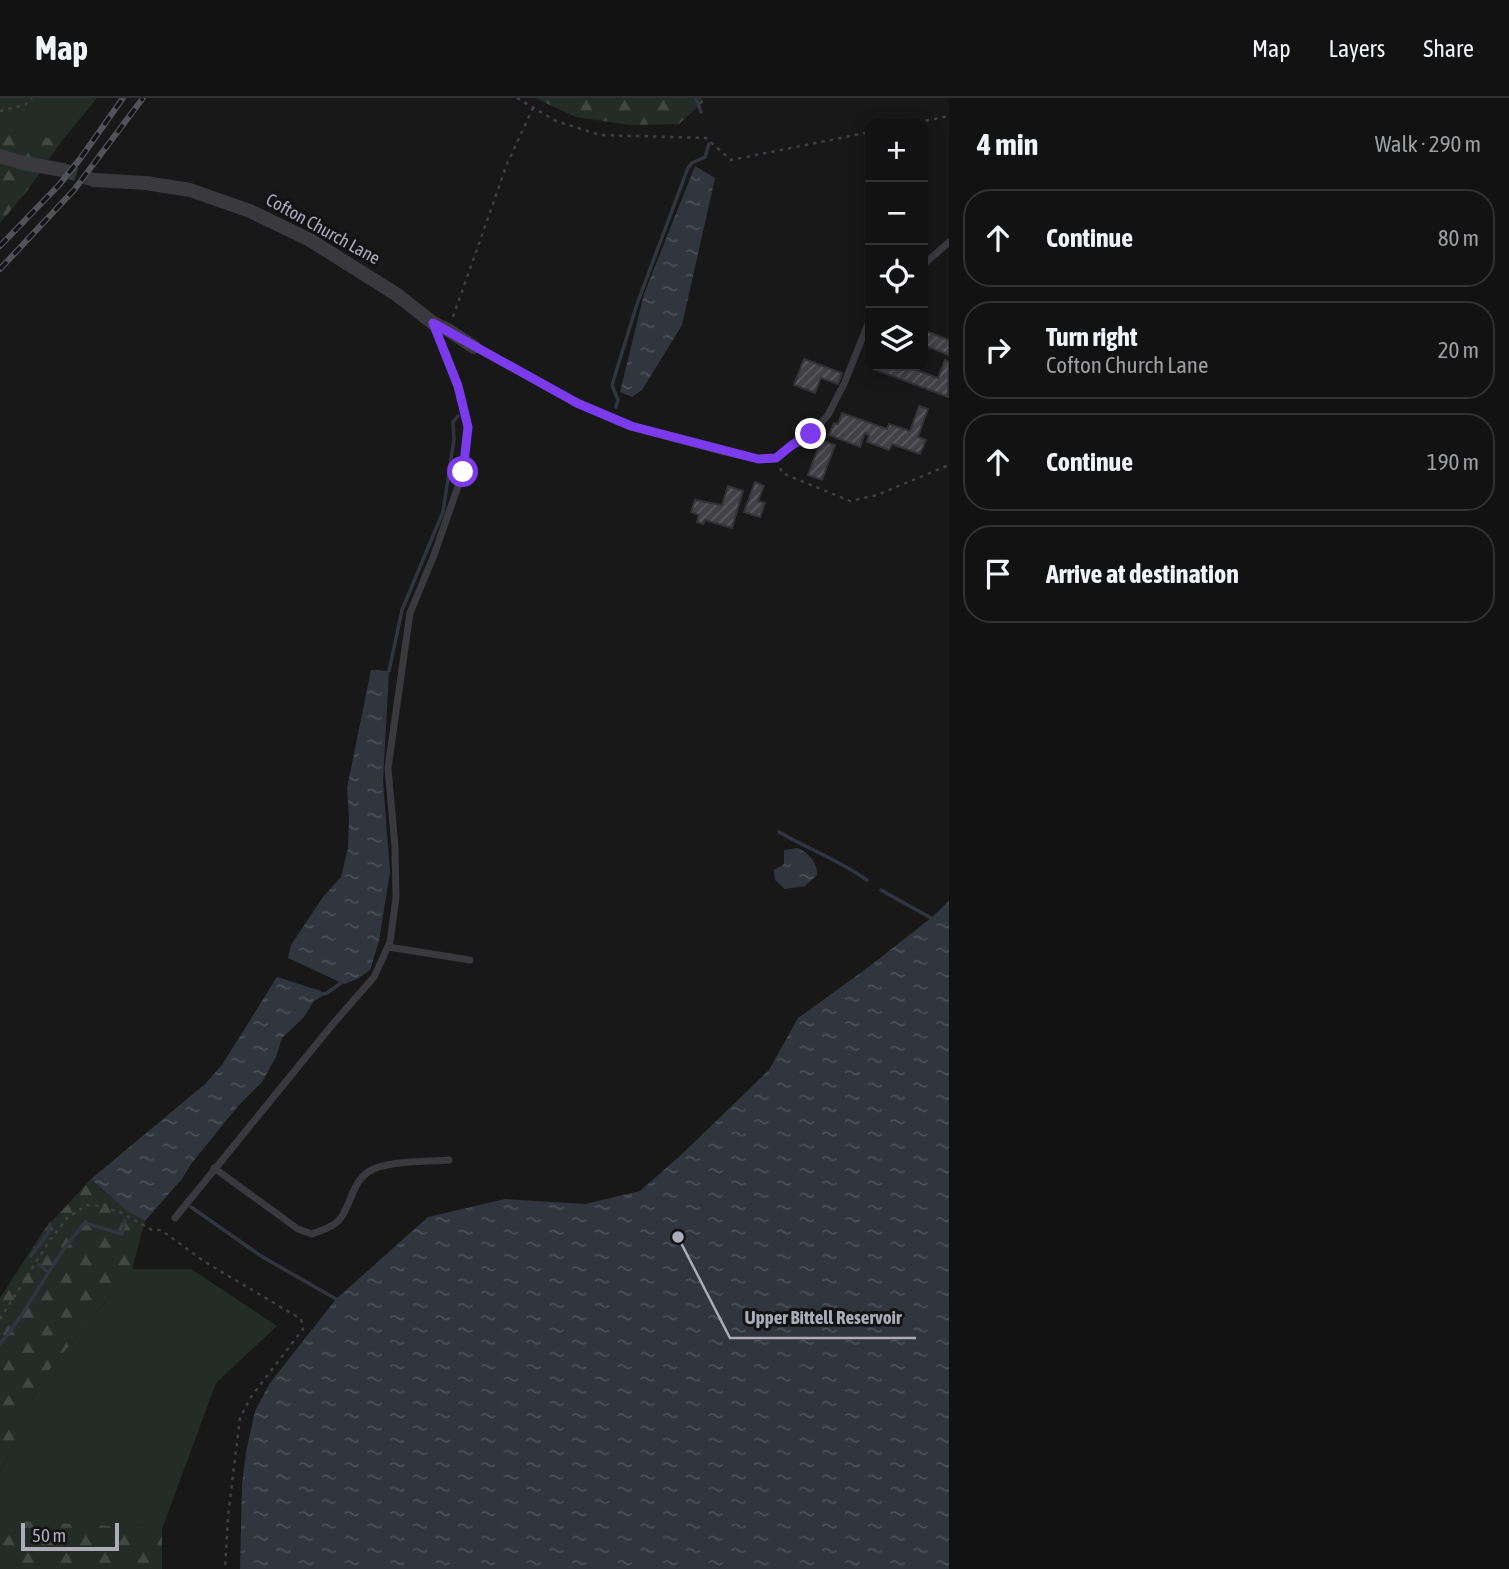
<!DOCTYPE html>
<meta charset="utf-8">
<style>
:root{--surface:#121213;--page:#1b1b1c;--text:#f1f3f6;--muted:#9c9ea0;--line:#313233}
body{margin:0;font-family:"Asap Condensed",sans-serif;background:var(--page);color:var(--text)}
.controls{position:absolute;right:21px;top:21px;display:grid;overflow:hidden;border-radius:14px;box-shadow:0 4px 18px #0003}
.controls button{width:63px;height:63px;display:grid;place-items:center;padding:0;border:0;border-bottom:2px solid var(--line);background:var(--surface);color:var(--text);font:35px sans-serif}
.scale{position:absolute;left:21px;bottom:18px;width:98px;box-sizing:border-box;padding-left:7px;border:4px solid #abacb8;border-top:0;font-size:19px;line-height:24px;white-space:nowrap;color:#abacb8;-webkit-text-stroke:5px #131214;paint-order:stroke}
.stop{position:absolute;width:21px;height:21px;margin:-16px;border:5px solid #7c3aed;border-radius:50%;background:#fff}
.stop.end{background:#7c3aed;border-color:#fff;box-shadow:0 2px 7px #0008}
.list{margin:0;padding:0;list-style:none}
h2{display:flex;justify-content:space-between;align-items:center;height:91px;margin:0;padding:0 28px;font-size:30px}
h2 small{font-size:23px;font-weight:400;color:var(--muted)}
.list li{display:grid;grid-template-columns:46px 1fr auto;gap:21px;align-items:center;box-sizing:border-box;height:98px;margin:0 14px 14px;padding:0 14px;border:2px solid var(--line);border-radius:28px}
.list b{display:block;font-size:26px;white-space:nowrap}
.list p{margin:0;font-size:23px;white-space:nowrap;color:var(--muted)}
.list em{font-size:23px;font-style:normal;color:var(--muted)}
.icon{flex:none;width:38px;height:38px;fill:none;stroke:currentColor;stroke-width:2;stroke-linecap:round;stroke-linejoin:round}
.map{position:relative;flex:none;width:949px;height:1471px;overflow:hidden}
header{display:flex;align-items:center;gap:42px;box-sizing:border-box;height:98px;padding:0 35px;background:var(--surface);border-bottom:2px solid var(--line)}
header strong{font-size:33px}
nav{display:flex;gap:38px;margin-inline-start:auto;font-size:24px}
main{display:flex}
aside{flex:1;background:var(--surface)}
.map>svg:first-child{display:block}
.green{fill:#242c27}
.forest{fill:url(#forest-firs)}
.water{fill:url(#water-ripples)}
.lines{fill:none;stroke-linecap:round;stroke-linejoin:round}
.stream{stroke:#31353e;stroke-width:3.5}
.building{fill:url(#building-hatch);stroke:#333235;stroke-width:2}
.street-tunnel{stroke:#353639;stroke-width:14;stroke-dasharray:14 7;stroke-linecap:butt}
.path{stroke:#3f3f45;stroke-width:2.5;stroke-dasharray:3.5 5;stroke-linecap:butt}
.lane{stroke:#39393e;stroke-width:7}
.street{stroke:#39393e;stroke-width:14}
.rail-casing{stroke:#525259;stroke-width:6}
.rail{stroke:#131214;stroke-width:3.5;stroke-dasharray:10;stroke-linecap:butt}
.route{stroke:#7c3aed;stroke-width:9}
.labels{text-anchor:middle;stroke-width:6;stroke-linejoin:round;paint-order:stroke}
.street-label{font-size:18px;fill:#abacb8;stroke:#131214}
.leader{fill:none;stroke:#abacb8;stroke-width:2.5}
.callout-dot{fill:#abacb8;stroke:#131214;stroke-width:2.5}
.callout-label{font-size:19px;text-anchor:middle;font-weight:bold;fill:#abacb8;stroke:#131214;stroke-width:6;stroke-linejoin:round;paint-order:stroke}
</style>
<header>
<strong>Map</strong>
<nav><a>Map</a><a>Layers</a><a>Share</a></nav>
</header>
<main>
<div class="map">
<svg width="949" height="1471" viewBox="0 0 949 1471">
<defs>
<pattern id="forest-firs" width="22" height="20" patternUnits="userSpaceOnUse" patternTransform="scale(1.75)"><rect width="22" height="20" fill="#242c27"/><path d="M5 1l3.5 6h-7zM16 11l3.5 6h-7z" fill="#414844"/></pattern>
<pattern id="water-ripples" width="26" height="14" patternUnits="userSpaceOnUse" patternTransform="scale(1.75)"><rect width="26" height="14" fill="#31353e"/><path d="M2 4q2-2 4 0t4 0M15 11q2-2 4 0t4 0" fill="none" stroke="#4c5058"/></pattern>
<pattern id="building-hatch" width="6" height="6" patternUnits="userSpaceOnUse" patternTransform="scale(1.75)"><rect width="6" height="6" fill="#424246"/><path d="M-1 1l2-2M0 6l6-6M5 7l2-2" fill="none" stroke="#5b5b5f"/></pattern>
</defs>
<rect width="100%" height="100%" fill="#181819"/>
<g class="green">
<path d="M0,0H97L61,44L0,25Z"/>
<path d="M132,1171H191L277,1228L216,1285L162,1431L0,1427V1375L41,1282Z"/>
</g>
<g class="forest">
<path d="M535,0H702L703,4L679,26L630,27L576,19Z"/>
<path d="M0,25L61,44L27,93L0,125Z"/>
<path d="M91,1081L128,1114L145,1123L132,1171L41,1282L0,1375V1200L44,1132Z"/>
<path d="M0,1422L162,1431V1471H0Z"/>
</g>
<g class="water">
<path d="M695,68L715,80L682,227L642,292L632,299L620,294L644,196Z"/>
<path d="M371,572L389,573L383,683L390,774L379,843L370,872L359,880L344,886L288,860L291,847L323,799L341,779L348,750L349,721L347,690Z"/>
<path d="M798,750C809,755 818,766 817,777L805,788L785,791L775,782L774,772L784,766V752Z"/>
<path d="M949,803V1471H240L242,1387L246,1354L255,1313L270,1285L336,1201L428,1119L505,1101L585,1106L640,1093L681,1057L769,972L798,920L866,871L931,820Z"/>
<path d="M277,879L321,893L322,898L314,903L304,919L282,940L276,959L262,984L239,1007L191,1066L182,1081L145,1123L128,1114L91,1081L205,986L222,967Z"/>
</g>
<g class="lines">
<g class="stream">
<path d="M696,0L701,14"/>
<path d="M616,309L618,302L612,287L637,206L688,70L692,65L705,59L709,46"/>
<path d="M389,573L402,512L443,414L454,341L453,324L458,318"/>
<path d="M779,734C808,751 839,762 867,782"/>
<path d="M881,792L931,820"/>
<path d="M322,896L327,895L341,885"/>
<path d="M191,1109L261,1158L336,1201"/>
<path d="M31,1158L48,1135L50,1126"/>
<path d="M39,1167L47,1173"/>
<path d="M0,1246C32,1208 51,1162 85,1125L122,1136L125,1122"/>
</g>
</g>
<g class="building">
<path d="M923,232L949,242V257L923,247Z"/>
<path d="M804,261L842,275L838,286L821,280L815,295L794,287Z"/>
<path d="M945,262L949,264L948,299L879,273L881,268H905L938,280Z"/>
<path d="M919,308L928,311L918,339L926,342L920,356L892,346L889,352L867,344L869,337L865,335L860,349L829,337L834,325L838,326L842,315L887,331L889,326L910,333Z"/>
<path d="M821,342L835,347L822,382L808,377Z"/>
<path d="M755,384L764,388L758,403L765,405L760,419L744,414Z"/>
<path d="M728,388L743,393L732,430L705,422L703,426L697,424L699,417L691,414L695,402L722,407Z"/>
</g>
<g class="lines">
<path class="street-tunnel" d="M63,72L94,82"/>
<g class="path">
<path d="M517,0L556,23L600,37L706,40L731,62L870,34"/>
<path d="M0,13L25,7L32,0"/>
<path d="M909,26L949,18"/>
<path d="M453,219L507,66L533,10"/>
<path d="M780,370L782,375L850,403L877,397L949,367"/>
<path d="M0,1221L50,1142L67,1120L87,1107L101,1108L122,1115L152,1132H161L205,1164L301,1221L303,1231L251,1299L240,1320L228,1418L225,1471"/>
</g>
<g class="lane">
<path d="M923,167L949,144"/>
<path d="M474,249L577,305L631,329L725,354L758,361L776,360L792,347L811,336L828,317L844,286L870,221"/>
<path d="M388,849L470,862"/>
<path d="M214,1070L298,1131L312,1136C319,1133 327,1131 333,1127C351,1116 349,1087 368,1074C385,1062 428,1064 449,1062"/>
<path d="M175,1120L332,927L374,879L390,844L396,800L395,749L388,670L410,515L434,457L463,374L468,329L458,288L434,227"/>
</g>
<g class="street">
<path d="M0,58L23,65L63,72"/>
<path d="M94,82L146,85L190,92L250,113L310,142L396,196L433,225L448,232L474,249"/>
</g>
<defs>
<g id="rail">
<path d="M0,148L59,87L80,61L123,0"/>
<path d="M0,171L74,92L143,0"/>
</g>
</defs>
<use href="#rail" class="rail-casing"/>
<use href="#rail" class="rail"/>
</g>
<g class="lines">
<path class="route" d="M463,374L468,329L458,288L433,225L577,305L631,328L758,361L776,360L792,347L811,336"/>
</g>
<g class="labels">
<g class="street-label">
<text transform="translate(323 131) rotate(29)" y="6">Cofton Church Lane</text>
</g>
</g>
<path class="leader" d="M678 1139L730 1240H916"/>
<circle class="callout-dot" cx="678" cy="1139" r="7"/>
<g class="callout-label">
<text x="823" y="1226">Upper Bittell Reservoir</text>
</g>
</svg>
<div class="controls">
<button>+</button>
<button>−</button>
<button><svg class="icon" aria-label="locate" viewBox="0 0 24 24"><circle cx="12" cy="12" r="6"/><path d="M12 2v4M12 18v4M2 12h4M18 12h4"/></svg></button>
<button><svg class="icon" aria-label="layers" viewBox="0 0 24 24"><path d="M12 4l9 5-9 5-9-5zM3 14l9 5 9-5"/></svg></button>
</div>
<div class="scale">50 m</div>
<div class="stop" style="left:463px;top:374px"></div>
<div class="stop end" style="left:811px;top:336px"></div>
</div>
<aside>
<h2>4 min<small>Walk · 290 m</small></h2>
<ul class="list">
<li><svg class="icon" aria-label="ahead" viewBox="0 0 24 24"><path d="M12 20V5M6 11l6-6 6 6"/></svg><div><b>Continue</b></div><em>80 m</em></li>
<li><svg class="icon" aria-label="right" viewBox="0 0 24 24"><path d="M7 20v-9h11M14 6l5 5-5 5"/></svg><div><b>Turn right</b><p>Cofton Church Lane</p></div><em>20 m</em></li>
<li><svg class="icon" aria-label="ahead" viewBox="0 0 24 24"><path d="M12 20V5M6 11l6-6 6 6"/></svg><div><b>Continue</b></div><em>190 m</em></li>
<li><svg class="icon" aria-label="arrive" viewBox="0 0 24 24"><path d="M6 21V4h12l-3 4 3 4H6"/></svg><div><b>Arrive at destination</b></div></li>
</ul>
</aside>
</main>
